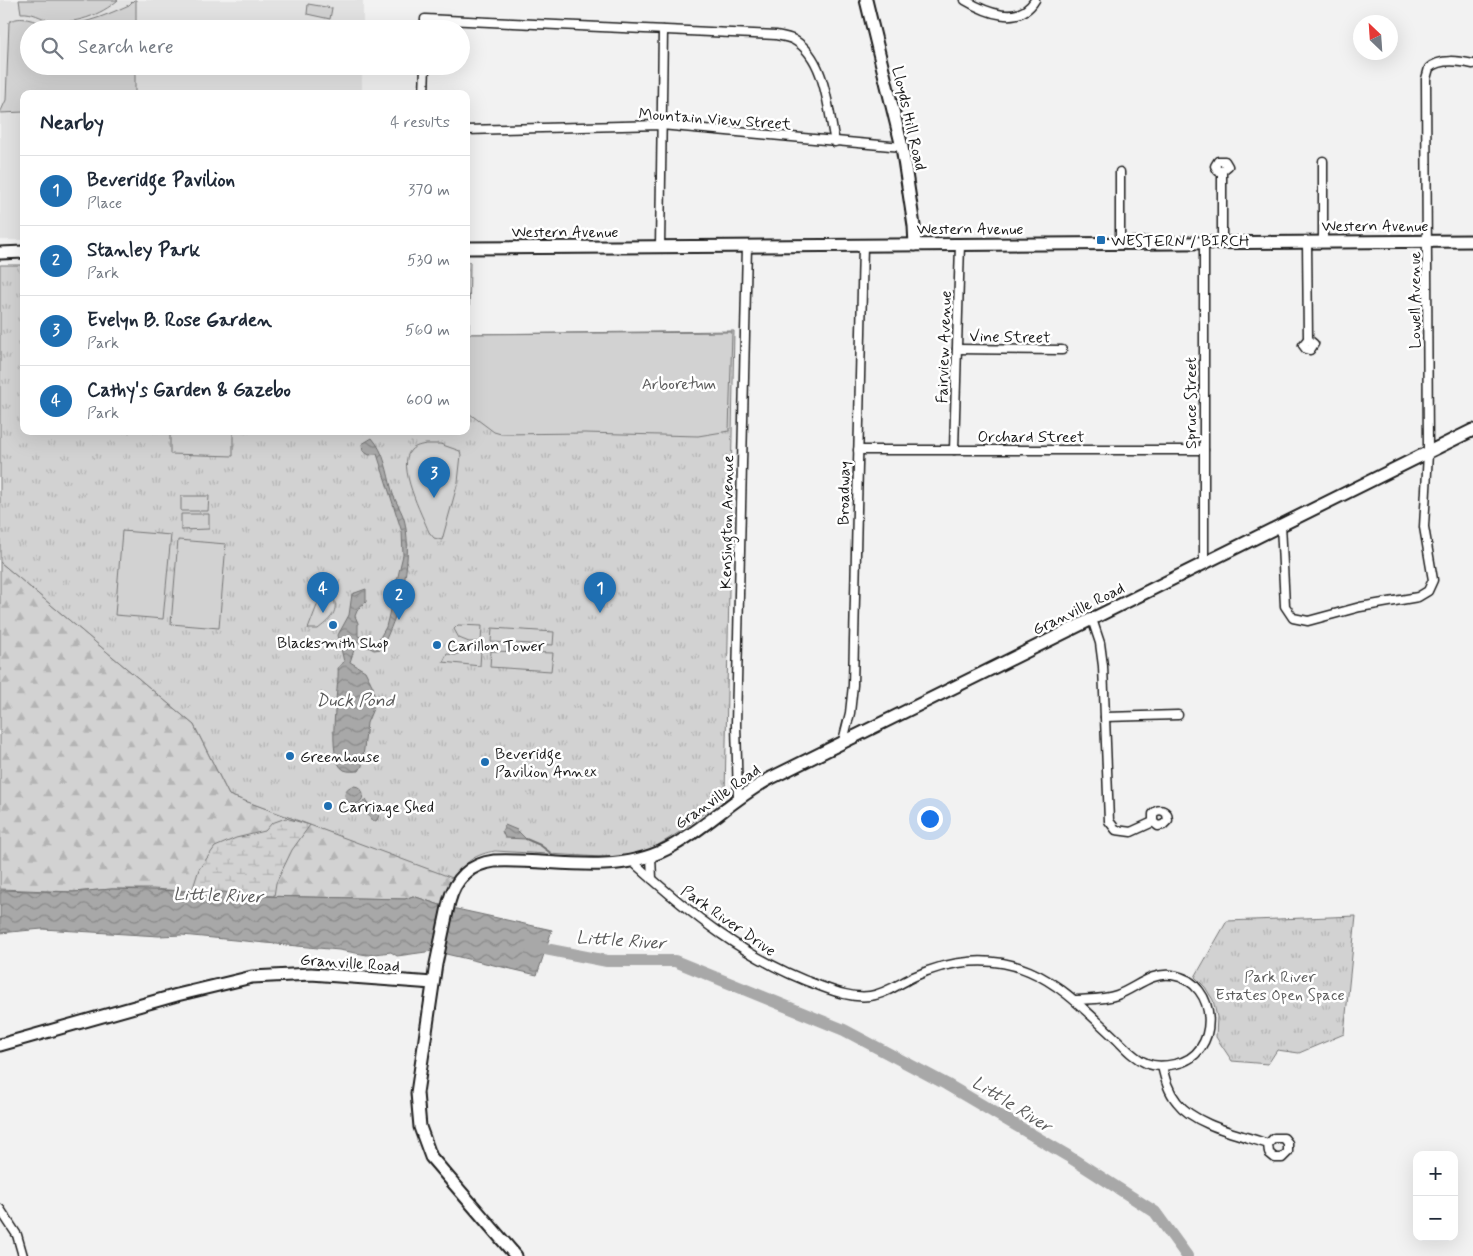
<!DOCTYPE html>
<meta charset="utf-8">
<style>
:root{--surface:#fff;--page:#f6f6f7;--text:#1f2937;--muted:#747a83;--line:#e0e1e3;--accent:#1f6fb2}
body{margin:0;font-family:Mynerve,sans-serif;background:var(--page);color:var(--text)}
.controls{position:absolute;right:15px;bottom:15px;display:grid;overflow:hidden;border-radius:10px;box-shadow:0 5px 20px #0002}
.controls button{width:45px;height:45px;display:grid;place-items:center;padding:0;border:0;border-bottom:1px solid var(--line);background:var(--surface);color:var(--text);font:25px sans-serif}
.compass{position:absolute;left:1353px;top:15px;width:45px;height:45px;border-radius:50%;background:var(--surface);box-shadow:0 5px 20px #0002;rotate:335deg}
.you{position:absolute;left:929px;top:818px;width:18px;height:18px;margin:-12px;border:4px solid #fff;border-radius:50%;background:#1a73e8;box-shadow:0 0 0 8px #1a73e833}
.badge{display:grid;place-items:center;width:32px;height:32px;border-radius:50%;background:var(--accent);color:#fff;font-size:16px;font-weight:700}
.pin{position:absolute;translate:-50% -41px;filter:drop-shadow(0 1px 2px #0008)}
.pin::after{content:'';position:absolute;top:26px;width:18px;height:15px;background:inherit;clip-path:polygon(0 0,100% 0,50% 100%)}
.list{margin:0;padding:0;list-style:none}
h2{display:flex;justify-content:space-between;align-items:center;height:65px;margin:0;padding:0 20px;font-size:21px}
h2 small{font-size:16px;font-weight:400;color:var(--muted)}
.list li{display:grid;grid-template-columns:32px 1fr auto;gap:15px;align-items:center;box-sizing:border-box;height:70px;padding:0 20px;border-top:1px solid var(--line)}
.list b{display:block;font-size:19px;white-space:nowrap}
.list p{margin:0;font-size:16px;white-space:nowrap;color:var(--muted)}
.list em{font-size:16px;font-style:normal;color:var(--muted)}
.icon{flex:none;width:28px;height:28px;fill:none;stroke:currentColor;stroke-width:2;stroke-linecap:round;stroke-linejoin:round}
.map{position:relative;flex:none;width:1473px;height:1256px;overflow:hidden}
.search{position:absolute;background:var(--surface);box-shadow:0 5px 20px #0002;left:20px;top:20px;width:450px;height:55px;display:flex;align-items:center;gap:12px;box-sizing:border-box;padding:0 18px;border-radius:28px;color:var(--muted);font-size:19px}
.panel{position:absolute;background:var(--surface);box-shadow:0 5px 20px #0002;left:20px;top:90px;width:450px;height:345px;border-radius:10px}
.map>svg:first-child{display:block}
.built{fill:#e2e2e2}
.forest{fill:url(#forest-firs);stroke:#777}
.wetland{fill:url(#wetland-marsh);stroke:#777}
.park{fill:url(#park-tufts);stroke:#777}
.garden{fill:#d2d2d2;stroke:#777}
.water{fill:url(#water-waves);stroke:#707070}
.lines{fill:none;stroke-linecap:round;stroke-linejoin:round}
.stream{stroke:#707070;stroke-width:2}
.river{stroke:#a8a8a8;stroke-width:12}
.street-casing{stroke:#1c1c1c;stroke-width:11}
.secondary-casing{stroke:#1c1c1c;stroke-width:15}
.street{stroke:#fff;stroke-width:8}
.secondary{stroke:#fff;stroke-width:11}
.poi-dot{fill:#1f6fb2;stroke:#fff;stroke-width:2}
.labels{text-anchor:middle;stroke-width:5;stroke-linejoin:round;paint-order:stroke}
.street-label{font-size:16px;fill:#1c1c1c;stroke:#fff}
.poi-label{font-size:16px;fill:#1c1c1c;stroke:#fff;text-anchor:start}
.park-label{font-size:16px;fill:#5c5c5c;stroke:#fff}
.water-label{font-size:18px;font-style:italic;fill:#5b5b5b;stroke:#fff}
</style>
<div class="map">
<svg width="1473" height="1256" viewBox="0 0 1473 1256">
<defs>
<pattern id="forest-firs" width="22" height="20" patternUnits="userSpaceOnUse" patternTransform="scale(1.25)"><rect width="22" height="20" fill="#d2d2d2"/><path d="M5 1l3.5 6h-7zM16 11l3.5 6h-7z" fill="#b4b4b4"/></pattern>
<pattern id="wetland-marsh" width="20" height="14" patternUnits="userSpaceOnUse" patternTransform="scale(1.25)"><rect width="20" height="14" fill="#d2d2d2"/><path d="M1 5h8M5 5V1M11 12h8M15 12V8" fill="none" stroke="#b4b4b4"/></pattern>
<pattern id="park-tufts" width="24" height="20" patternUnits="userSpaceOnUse" patternTransform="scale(1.25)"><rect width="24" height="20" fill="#d2d2d2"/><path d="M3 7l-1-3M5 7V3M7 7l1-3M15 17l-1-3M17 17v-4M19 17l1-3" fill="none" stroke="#b4b4b4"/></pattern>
<pattern id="water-waves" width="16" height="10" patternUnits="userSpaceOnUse" patternTransform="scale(1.25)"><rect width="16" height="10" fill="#a8a8a8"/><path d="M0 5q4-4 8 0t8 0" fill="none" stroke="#888"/></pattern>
</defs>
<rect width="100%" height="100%" fill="#f2f2f2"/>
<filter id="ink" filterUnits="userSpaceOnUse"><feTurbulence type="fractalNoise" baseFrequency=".02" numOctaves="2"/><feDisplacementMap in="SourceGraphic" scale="10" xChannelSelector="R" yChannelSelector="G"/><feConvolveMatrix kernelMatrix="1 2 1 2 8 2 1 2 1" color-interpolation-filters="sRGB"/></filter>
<g filter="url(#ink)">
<path class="built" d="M0,0H363V29H29V66H362V94H24V240H0Z"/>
<path class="forest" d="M0,562L194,725L229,795L453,877L447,891L443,906L413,896L405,899L258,896L153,889H112L73,892L0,889Z"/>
<path class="wetland" d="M286,818L310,825L292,850L276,883L274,896L192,891L199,869L215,847L236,838L265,831L272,823Z"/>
<g class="park">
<path d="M466,262H470L469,334L734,331L725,796L683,830L650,850L619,858L495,851C477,854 461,862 458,880L229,795L194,725L0,562V265H24V431H466Z"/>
<path d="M1356,916L1344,1034L1299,1053L1277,1050L1268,1064L1232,1061L1216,1037L1217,1017L1213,1000L1205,987L1195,977L1227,921Z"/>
</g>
<g class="garden">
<path d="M19,0H118C101,15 74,25 51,21C40,18 33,12 21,13Z"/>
<path d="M134,0H136V29H29V66H135V94H24V112L0,113L6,100L9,22C21,14 34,22 47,24C77,28 102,17 129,5Z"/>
<path d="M308,4L332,8L330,19L307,14Z"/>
<path d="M732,332L729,431L698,436L585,433L501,434L494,432L466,411V334Z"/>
<path d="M170,431H233V456L170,454Z"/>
<path d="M426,444H440L460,451L461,455L458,482L442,540L434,538L429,532C422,515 396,465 411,450C415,446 421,445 426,444Z"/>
<path d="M181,496H209L208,511H181Z"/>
<path d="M181,514H209V529L181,530Z"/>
<path d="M122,531L171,535L163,619L115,615Z"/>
<path d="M178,540L226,544L219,628L171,624Z"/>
<path d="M321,595L334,599C339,613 328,621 318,629H308Z"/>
<path d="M458,625L482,626L481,642H469L459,638L454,629Z"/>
<path d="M492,628L554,632L553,645L491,642Z"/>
<path d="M466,649L481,650L480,666L443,662L447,654L456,655Z"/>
<path d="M491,651L553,653L551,671L490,667Z"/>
</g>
<g class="water">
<path d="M372,438C385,453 387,472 392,491C395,502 403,512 405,523C413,564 400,613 381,649L374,650L357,641L350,662L365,671L373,687L375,704L367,723L362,766L359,771C355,771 348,772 344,770C324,759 340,686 338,667L344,662L338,635L349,615L352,594L366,589V602L357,611L355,616L358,623V636L377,643L386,627L403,555L402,532L377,454L369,455L363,451L362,444Z"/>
<circle cx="354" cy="795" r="9"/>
<path d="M366,800L369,805L378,807L381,811L377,820L373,822L367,814L360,811L358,805Z"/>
<path d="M505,825L517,830L526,839L505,838L502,831Z"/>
<path d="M112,889L224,892L258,896L405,899L413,896L443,906L552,930L537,975L433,951L397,956L391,952L367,955L339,950L182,935L159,936L42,929L0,933V890L73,892Z"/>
</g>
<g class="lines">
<path class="stream" d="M526,839L540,845L552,854"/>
<path class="river" d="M530,946L607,961H675L844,1030L946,1084L1068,1156L1155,1212L1187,1256"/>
<defs>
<g id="street">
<path d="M965,0C985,12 1019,27 1035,0"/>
<path d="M425,29V19L776,35C782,36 789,37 794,40C826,58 828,110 835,142"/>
<path d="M424,94L425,66"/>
<path d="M466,130L661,125L902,147"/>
<path d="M1323,161V242"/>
<path d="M1120,172V244"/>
<path d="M1222,242V171L1228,166L1225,161H1218L1215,166L1218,171H1222"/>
<path d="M1307,242L1308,339L1303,345L1306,349L1310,350L1314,344L1308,339"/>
<path d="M660,247L663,30"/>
<path d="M957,349L1062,350"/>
<path d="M858,450H1204"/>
<path d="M954,450L960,244"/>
<path d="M1281,524L1285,606L1293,618L1308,621L1360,607L1418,597L1428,591L1433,580L1424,527L1428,453L1426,79L1429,68C1440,58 1459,61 1473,64"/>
<path d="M1204,563V243"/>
<path d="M1092,619L1100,643L1103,666L1109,821L1116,830L1131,832L1153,822V814C1157,809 1163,809 1167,814L1168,820L1163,825L1158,826L1153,822"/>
<path d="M1105,717L1178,715"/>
<path d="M843,741L850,713L853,685L863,245"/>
<path d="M738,798L736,725L747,246"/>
<path d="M651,856L652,879"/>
<path d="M633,862C689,913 748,961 820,986C836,992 852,998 870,996C885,994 899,984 913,977C949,960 992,955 1029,971C1062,985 1087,1012 1113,1036C1123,1045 1133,1058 1146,1063C1155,1067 1166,1066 1175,1064C1221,1056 1220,982 1172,975C1151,972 1136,988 1117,995C1104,1000 1088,999 1075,1000"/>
<path d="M1162,1066C1165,1079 1168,1091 1177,1102C1194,1125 1242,1135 1268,1144L1274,1138H1284L1288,1143V1152L1282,1158H1275L1269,1153L1268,1144"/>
<path d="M0,1209L17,1235L23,1256"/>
</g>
<g id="secondary">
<path d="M866,0L902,147L914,226L915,245"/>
<path d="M466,248L1473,241"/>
<path d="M0,253L24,252"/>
<path d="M0,1045L177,995L252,977L311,974L433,983"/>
<path d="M516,1256L431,1157L420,1127L417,1093L436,964L449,902C455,879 470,864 494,861C555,858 618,878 674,845C708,826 735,797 771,778L1473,430"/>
</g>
</defs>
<use href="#street" class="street-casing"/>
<use href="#secondary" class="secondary-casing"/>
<use href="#street" class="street"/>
<use href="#secondary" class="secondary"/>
</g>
</g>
<g class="poi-dot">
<rect x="1096" y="235" width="10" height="10" rx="2.5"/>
<circle cx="333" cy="625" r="5"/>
<circle cx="437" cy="645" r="5"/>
<circle cx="290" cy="756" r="5"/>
<circle cx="485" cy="762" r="5"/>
<circle cx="328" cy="806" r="5"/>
</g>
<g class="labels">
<g class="street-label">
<text transform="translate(715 118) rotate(4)" y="6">Mountain View Street</text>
<text transform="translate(910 118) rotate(77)" y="6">Lloyds Hill Road</text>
<text x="1375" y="231">Western Avenue</text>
<text x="970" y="234">Western Avenue</text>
<text x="565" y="237">Western Avenue</text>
<text transform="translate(1414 300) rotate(-90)" y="6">Lowell Avenue</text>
<text transform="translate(1010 336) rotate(1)" y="6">Vine Street</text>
<text transform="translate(943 347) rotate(-88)" y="6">Fairview Avenue</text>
<text transform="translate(1190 403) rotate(-90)" y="6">Spruce Street</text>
<text x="1031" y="442">Orchard Street</text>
<text transform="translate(843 493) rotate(-89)" y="6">Broadway</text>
<text transform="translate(726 522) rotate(-89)" y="6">Kensington Avenue</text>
<text transform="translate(1078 608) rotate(-26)" y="6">Granville Road</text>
<text transform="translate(717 796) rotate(-35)" y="6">Granville Road</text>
<text transform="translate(729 920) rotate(35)" y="6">Park River Drive</text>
<text transform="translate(350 962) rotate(4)" y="6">Granville Road</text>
</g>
<g class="poi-label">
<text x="1111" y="246">WESTERN / BIRCH</text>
<text x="333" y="648" text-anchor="middle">Blacksmith Shop</text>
<text x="447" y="651">Carillon Tower</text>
<text x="495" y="759">Beveridge<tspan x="495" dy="18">Pavilion Annex</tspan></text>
<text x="300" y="762">Greenhouse</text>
<text x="338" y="812">Carriage Shed</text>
</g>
<g class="park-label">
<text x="679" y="389">Arboretum</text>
<text x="1280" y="982">Park River<tspan x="1280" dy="18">Estates Open Space</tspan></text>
</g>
<g class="water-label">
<text x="355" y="706">Duck Pond</text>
<text transform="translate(218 895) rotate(2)" y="6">Little River</text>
<text transform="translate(621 940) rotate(4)" y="6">Little River</text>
<text transform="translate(1012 1104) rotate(32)" y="6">Little River</text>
</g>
</g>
</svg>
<div class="controls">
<button>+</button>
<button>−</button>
</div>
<svg class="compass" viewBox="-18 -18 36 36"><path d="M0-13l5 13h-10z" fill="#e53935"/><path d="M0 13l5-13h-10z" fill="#747a83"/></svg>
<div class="you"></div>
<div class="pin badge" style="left:600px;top:613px">1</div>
<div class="pin badge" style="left:399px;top:620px">2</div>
<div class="pin badge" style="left:434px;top:498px">3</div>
<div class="pin badge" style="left:323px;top:613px">4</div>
<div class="search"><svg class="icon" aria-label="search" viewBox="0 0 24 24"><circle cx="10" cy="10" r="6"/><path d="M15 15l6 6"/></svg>Search here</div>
<section class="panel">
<h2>Nearby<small>4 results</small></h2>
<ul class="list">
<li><span class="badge">1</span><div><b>Beveridge Pavilion</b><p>Place</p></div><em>370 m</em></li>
<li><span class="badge">2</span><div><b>Stanley Park</b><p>Park</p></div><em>530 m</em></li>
<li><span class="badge">3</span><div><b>Evelyn B. Rose Garden</b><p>Park</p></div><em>560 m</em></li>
<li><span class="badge">4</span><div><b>Cathy's Garden &amp; Gazebo</b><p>Park</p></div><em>600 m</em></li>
</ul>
</section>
</div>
